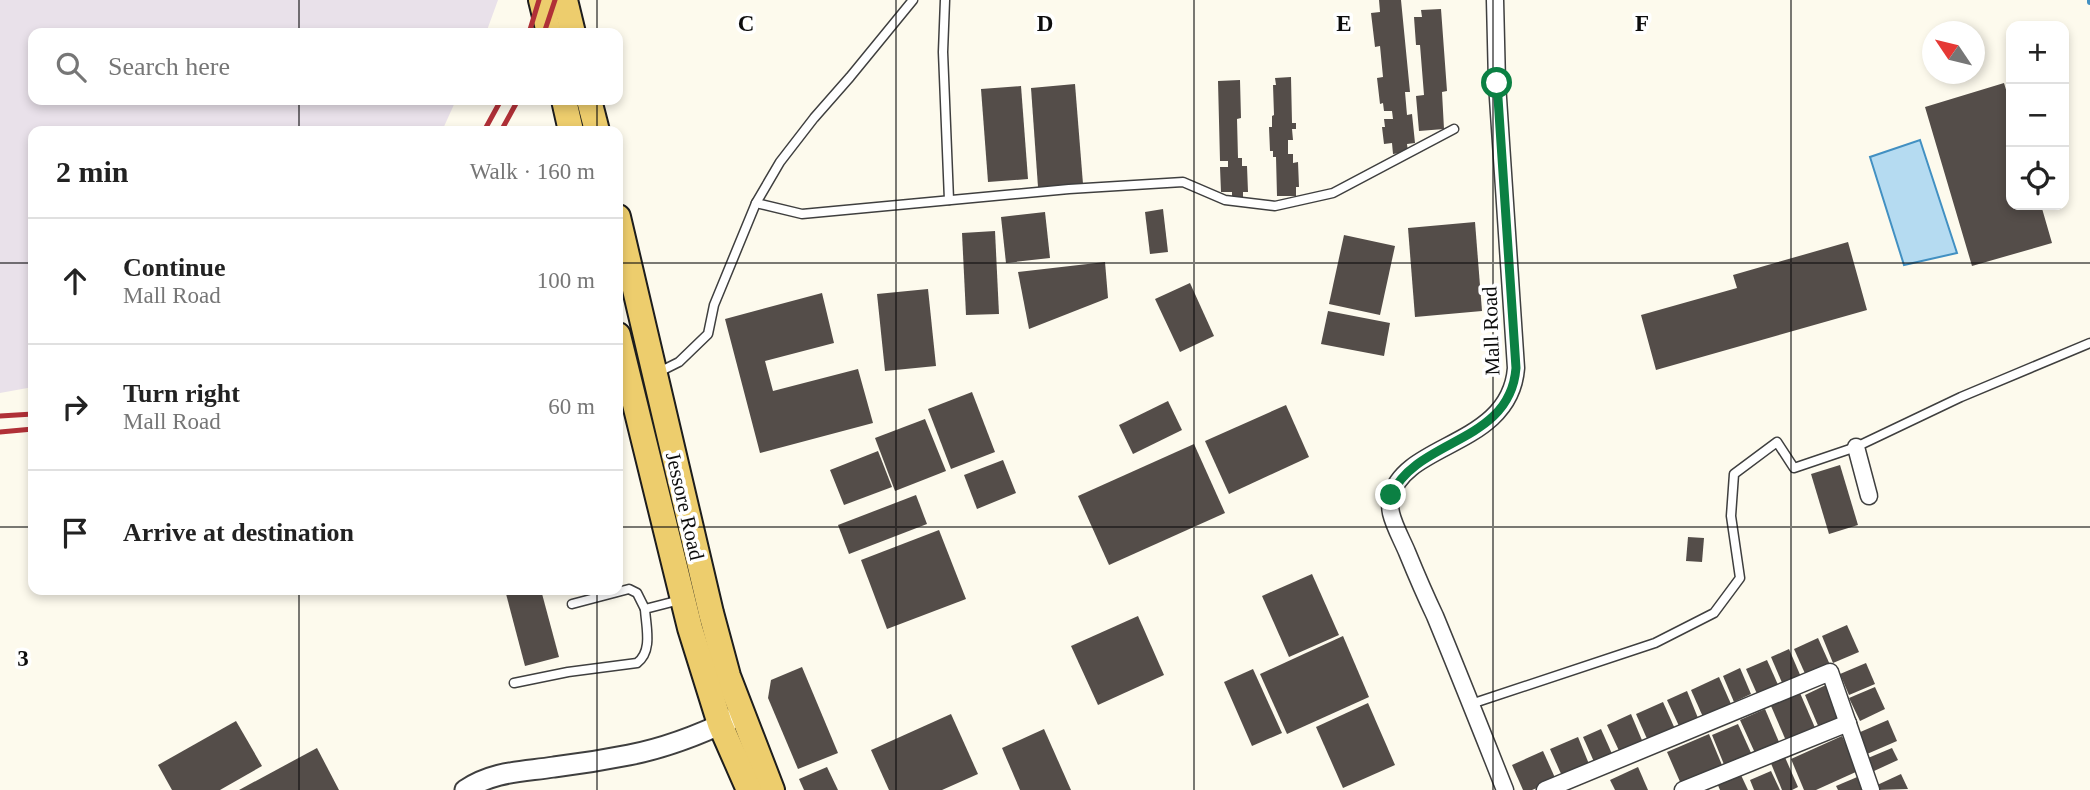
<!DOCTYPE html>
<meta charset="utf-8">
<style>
:root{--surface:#fff;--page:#f6f6f6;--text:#222;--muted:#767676;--line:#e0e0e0}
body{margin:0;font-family:Georgia,serif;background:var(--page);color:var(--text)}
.controls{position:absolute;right:21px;top:21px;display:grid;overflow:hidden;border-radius:14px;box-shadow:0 4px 10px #0003}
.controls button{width:63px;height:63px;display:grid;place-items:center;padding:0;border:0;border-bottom:2px solid var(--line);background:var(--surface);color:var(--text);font:35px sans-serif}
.compass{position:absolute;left:1922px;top:21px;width:63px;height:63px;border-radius:50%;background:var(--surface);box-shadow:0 4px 10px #0003;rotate:305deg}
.stop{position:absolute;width:21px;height:21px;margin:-16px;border:5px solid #0b8043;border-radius:50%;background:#fff}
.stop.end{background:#0b8043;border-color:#fff;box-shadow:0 2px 7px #0008}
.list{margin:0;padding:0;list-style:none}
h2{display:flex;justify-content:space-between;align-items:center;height:91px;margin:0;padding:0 28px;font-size:30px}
h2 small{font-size:23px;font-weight:400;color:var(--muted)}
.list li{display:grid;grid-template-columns:46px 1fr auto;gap:21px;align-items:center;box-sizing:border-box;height:126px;padding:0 28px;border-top:2px solid var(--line)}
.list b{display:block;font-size:26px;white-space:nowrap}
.list p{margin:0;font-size:23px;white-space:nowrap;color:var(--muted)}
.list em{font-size:23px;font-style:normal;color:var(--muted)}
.icon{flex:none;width:38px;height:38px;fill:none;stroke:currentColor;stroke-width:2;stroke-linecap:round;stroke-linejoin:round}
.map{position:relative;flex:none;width:2090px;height:790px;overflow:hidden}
.search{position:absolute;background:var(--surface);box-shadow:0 4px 10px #0003;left:28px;top:28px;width:595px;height:77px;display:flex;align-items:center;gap:18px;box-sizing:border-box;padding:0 24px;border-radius:14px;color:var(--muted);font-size:26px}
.panel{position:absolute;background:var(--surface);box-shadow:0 4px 10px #0003;left:28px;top:126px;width:595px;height:469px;border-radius:14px}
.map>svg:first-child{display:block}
.industrial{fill:#e9e1ea}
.water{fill:#b5dbf1;stroke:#4290c2;stroke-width:2}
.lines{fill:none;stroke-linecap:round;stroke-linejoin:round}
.stream{stroke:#4290c2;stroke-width:6}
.building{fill:#544d49}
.service-casing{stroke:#3f3f3f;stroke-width:11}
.minor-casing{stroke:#3f3f3f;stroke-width:19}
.tertiary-casing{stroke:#3f3f3f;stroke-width:23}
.primary-casing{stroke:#1d1d1d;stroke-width:28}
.service{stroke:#fff;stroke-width:8}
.minor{stroke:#fff;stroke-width:16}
.tertiary{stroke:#fff;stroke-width:19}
.primary{stroke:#edcd6d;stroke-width:24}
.rail{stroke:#b03037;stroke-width:5}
.route{stroke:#0b8043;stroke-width:9}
.grid{fill:none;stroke:#0c0c0c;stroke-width:2;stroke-opacity:0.55}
.labels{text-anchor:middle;stroke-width:7;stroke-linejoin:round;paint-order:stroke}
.street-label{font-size:21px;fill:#0c0c0c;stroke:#fff}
.grid-label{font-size:23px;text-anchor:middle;font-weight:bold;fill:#0c0c0c;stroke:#fff;stroke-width:7;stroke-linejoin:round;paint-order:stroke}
</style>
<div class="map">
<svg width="2090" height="790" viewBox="0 0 2090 790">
<rect width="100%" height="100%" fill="#fdfaed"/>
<path class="industrial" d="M0,0H498L486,33H33V100H456L442,131H33V387L0,393Z"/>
<path class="water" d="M1920,140L1957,253L1904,265L1870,157Z"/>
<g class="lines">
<path class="stream" d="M2090,0V2"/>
</g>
<g class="building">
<path d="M1379,0H1401L1410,92H1405L1407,115L1412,114L1415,143L1407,144L1408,152L1393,154L1392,143L1384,144L1382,127H1385L1384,119H1393L1392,111H1384L1383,103L1380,104L1377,78L1383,77L1380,46L1375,47L1371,13L1380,12Z"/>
<path d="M1441,9L1447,91L1442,92L1444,129L1419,131L1416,96L1424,95L1420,45H1416L1414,17H1422L1421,10Z"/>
<path d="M1291,77L1292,123H1296V129H1292L1293,140H1288V154H1293V163L1298,162L1299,187H1296V196H1277L1276,157H1273V151H1270L1269,127H1272V116L1274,115L1273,85H1276L1275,78Z"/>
<path d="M1240,80L1241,118L1237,119L1238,158H1242V166H1247L1248,192H1243V199H1232V192H1221L1220,167H1228V161H1220L1218,81Z"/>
<path d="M2004,83L2011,106V205H2041L2052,243L1972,266L1925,107Z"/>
<path d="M1075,84L1083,184L1038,187L1031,88Z"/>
<path d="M1021,86L1028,179L988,182L981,89Z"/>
<path d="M1163,209L1168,252L1150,254L1145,212Z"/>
<path d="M1045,212L1050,258L1006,263L1001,217Z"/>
<path d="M1475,222L1482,311L1415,317L1408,228Z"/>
<path d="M995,231L999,314L966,315L962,233Z"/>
<path d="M1344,235L1395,246L1380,315L1329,304Z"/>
<path d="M1848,242L1867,310L1656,370L1641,315L1737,288L1733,275Z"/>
<path d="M1105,262L1108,298L1029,329L1018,272Z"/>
<path d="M1190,283L1214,336L1180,352L1155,299Z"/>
<path d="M928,289L936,366L885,371L877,294Z"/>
<path d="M822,293L834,343L765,361L773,391L858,369L873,423L760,453L725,319Z"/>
<path d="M1328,311L1390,323L1384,356L1321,344Z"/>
<path d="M972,392L995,452L951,469L928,409Z"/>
<path d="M1168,401L1182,430L1133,454L1119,425Z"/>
<path d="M1286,405L1309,457L1229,494L1205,441Z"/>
<path d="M925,419L946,471L895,491L875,438Z"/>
<path d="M1194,444L1225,513L1109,565L1078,496Z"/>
<path d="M878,451L892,487L844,505L830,470Z"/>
<path d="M1003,460L1016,493L977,509L964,475Z"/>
<path d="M1840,465L1858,525L1829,534L1811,474Z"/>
<path d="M916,495L927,524L849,554L838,525Z"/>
<path d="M939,530L966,599L887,629L861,560Z"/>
<path d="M1688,537L1704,538L1702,562L1686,561Z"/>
<path d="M1312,574L1339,635L1289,657L1262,596Z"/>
<path d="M505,590H541L559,657L525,666Z"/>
<path d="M1138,616L1164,675L1098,705L1071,646Z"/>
<path d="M1847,625L1859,652L1833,663L1822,636Z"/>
<path d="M1343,636L1369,697L1287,734L1260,674Z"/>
<path d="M1818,638L1831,667L1807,678L1794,649Z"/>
<path d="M1789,649L1801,677L1783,685L1771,657Z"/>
<path d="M1767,660L1779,687L1758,696L1746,669Z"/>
<path d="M1866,663L1875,684L1849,695L1840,674Z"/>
<path d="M802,667L838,753L798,769L768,698L771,680Z"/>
<path d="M1740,668L1751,694L1734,702L1723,676Z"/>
<path d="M1253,669L1282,733L1252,746L1224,682Z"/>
<path d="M1719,677L1731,704L1703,717L1691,690Z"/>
<path d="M1826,685L1840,718L1819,728L1805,695Z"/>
<path d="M1875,687L1885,709L1860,721L1849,698Z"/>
<path d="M1687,691L1698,718L1679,726L1667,700Z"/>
<path d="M1800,693L1816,730L1787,743L1771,706Z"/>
<path d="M1663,702L1675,729L1648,741L1636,714Z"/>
<path d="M1368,703L1395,765L1343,788L1316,727Z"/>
<path d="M1765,709L1779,742L1755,753L1740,720Z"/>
<path d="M951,714L978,774L942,790H889L871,750Z"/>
<path d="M1631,714L1644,745L1621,755L1607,725Z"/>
<path d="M1888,720L1897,741L1867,754L1858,733Z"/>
<path d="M236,721L262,766L220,790H172L158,765Z"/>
<path d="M1738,724L1752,755L1725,767L1712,735Z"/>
<path d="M1044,729L1071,790H1020L1002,748Z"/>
<path d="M1601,729L1613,756L1595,764L1583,737Z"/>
<path d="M1709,734L1722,765L1681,784L1667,752Z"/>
<path d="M1842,736L1858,771L1816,790H1804L1791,759Z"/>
<path d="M1578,737L1589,764L1562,776L1550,749Z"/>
<path d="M317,748L339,790H239Z"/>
<path d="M1892,748L1898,760L1874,771L1868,758Z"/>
<path d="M1543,751L1556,780L1532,790H1523L1512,765Z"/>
<path d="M1784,755L1798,787L1792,790H1782L1770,761Z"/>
<path d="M827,767L838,790H804L799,779Z"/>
<path d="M1638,767L1648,790H1615L1610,780Z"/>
<path d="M1771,771L1780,790H1754L1750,780Z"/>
<path d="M1740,773L1748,790H1720L1717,783Z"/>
<path d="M1901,774L1908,789L1876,790L1875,786Z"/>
<path d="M1862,775L1868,790H1838L1836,786Z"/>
</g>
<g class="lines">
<defs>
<g id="service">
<path d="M945,0L943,52L949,200"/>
<path d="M756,203L780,162L814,118L850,77L913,0"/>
<path d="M659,372L679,362L708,334L714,305L756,203L802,214L1069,189L1183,182L1225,200L1275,206L1333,193L1454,129"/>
<path d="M572,604L629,589L637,593L645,609"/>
<path d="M514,683L568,672L637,663C653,651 646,627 645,609L680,600"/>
<path d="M1471,704L1655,643L1714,613L1740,578L1731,516L1734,474L1777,442L1794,468L1856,447L1961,397L2090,343"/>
</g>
<g id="minor">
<path d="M1495,0L1497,83L1516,368C1510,447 1404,442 1391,497C1390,502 1390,508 1391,513C1394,526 1402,540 1407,552C1416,574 1425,595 1435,616C1459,674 1482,732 1505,790"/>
<path d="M1856,447L1869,496"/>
<path d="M1545,790L1830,672L1871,790"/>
<path d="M1683,790L1848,723"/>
</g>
<path id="tertiary" d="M465,790C494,771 521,772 554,767C579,764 604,760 629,755C665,748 699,735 732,719"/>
<g id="primary">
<path d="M541,0L549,33"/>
<path d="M565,0L573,33"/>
<path d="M564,100L571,131"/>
<path d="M589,100L597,131"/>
<path d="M618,217L711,613L728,676L772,790"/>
<path d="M618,335L690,628L720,724L749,790"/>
</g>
</defs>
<use href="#service" class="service-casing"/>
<use href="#minor" class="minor-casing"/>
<use href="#tertiary" class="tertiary-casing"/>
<use href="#primary" class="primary-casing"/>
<use href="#service" class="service"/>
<use href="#minor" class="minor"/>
<use href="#tertiary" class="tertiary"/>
<use href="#primary" class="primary"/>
<g class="rail">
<path d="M529,33L539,0"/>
<path d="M544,33L555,0"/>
<path d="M484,131L501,100"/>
<path d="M501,131L518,100"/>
<path d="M0,416L33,414"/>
<path d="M0,432L33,429"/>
</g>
</g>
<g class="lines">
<path class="route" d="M1391,495C1418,437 1510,444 1516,368L1497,83"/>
</g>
<path class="grid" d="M299,0V33M597,0V33M896,0V790M1194,0V790M1493,0V790M1791,0V790M299,100V131M597,100V131M0,263H33M618,263H2090M0,527H33M618,527H2090M299,590V790M597,590V790"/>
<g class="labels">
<g class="street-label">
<text transform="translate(1491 331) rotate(-92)" y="7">Mall Road</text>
<text transform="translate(685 506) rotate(77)" y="7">Jessore Road</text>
</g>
</g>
<g class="grid-label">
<text x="746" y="31">C</text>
<text x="1045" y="31">D</text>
<text x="1344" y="31">E</text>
<text x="1642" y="31">F</text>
<text x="23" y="666">3</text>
</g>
</svg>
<div class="controls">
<button>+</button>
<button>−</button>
<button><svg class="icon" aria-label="locate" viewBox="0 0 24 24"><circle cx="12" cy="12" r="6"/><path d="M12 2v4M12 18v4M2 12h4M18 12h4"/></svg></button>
</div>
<svg class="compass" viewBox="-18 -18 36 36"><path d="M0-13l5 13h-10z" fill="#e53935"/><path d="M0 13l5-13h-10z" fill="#767676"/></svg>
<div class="stop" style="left:1497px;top:83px"></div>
<div class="stop end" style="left:1391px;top:495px"></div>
<div class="search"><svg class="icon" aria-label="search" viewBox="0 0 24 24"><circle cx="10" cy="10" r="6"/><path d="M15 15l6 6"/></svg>Search here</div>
<section class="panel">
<h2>2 min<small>Walk · 160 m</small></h2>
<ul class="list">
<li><svg class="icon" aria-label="ahead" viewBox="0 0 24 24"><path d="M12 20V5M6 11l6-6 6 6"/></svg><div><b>Continue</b><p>Mall Road</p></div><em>100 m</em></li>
<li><svg class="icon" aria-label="right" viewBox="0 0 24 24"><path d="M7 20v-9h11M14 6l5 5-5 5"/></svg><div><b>Turn right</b><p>Mall Road</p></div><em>60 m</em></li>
<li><svg class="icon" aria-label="arrive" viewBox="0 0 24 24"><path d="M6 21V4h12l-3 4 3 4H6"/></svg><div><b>Arrive at destination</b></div></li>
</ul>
</section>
</div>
